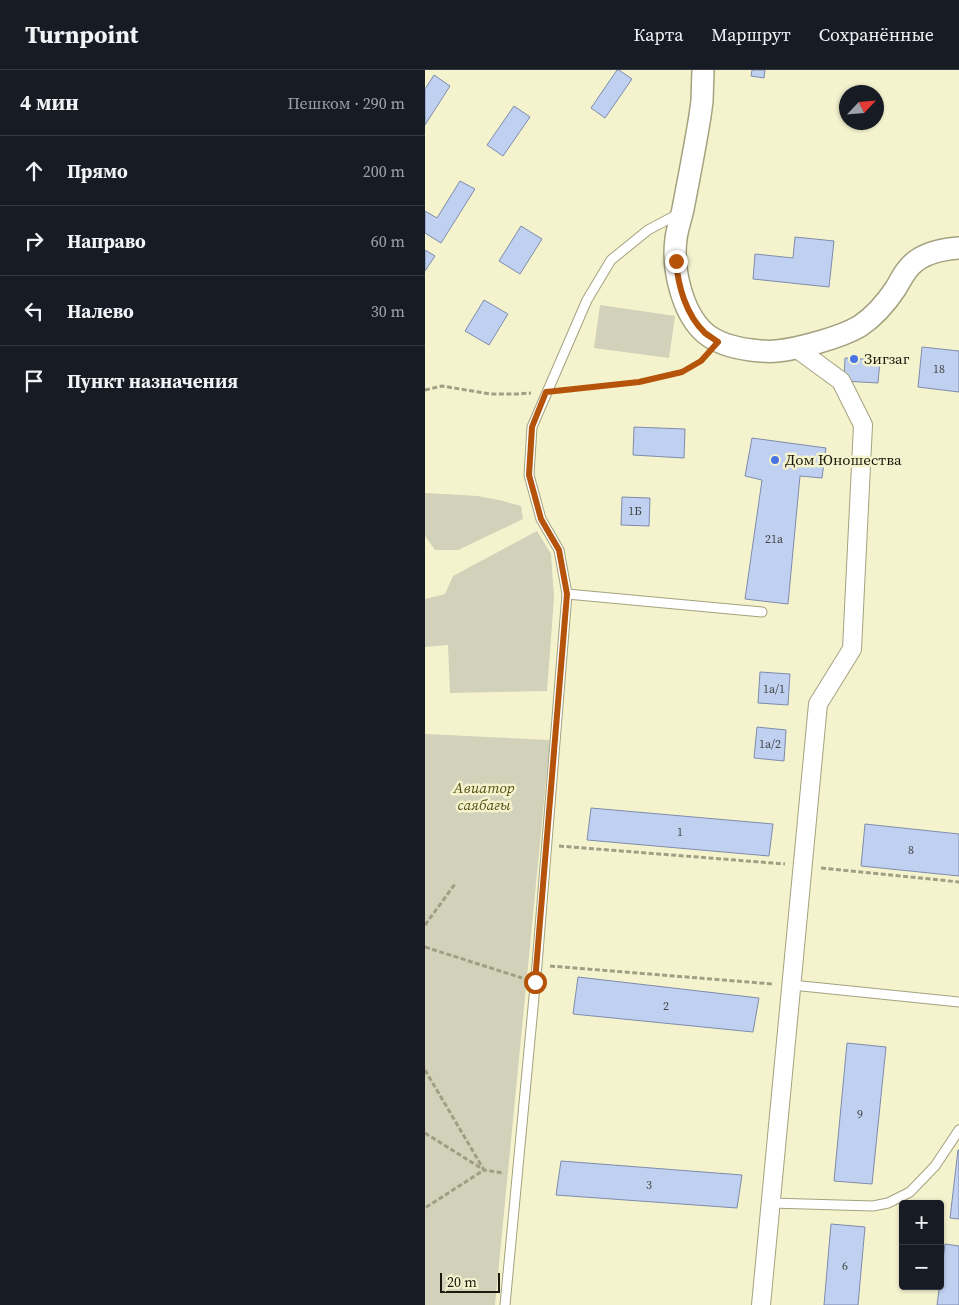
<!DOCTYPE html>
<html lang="ru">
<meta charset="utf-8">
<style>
:root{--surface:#171b24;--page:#20242c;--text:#f1f3f6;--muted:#9ea1a6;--line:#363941}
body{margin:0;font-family:"Source Serif 4",serif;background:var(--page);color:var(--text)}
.controls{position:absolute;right:15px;bottom:15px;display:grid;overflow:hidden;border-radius:5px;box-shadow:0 1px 4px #0004}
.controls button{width:45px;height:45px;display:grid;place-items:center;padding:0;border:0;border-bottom:1px solid var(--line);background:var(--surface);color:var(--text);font:25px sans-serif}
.compass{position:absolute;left:414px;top:15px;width:45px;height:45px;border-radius:50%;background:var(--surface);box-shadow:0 1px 4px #0004;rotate:64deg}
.scale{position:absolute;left:15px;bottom:12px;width:60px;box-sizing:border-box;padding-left:5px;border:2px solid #1a190c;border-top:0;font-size:14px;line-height:18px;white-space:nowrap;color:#1a190c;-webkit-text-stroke:4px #f5f3ce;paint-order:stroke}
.stop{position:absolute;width:15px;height:15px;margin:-11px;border:4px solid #b45309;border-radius:50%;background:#fff}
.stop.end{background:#b45309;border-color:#fff;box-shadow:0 1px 5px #0008}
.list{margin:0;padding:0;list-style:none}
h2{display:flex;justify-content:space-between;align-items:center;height:65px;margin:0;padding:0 20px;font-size:21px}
h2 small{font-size:16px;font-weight:400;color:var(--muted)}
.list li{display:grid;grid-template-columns:32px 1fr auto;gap:15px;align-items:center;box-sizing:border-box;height:70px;padding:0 20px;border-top:1px solid var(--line)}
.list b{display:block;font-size:19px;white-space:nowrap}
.list em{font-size:16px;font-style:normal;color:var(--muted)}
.icon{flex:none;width:28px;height:28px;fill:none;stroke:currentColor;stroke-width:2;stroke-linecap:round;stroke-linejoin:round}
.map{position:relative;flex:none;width:534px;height:1235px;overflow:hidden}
header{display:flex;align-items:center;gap:30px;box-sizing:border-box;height:70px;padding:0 25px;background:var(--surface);border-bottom:1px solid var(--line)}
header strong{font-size:24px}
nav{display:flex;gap:28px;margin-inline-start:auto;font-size:18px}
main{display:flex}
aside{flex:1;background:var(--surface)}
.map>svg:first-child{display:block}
.green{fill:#d2d1b9}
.building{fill:#c0d0f1;stroke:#7e8caa}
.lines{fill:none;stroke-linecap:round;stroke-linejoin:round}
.service-casing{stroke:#a4a27f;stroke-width:11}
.minor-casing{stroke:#a4a27f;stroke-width:20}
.tertiary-casing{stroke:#a4a27f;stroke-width:24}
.path{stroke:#a09f83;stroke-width:3;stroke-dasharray:5 2.5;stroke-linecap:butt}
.service{stroke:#fff;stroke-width:9}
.minor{stroke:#fff;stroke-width:18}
.tertiary{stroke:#fff;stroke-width:21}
.route{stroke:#b45309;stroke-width:6}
.poi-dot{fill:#4874e6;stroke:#f5f3ce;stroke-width:2}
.labels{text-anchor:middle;stroke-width:5;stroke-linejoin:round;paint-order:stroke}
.number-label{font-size:12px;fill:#444745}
.poi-label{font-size:15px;fill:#1a190c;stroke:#f5f3ce;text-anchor:start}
.park-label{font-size:15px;font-style:italic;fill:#555113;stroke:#f5f3ce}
</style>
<header>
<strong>Turnpoint</strong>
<nav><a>Карта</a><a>Маршрут</a><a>Сохранённые</a></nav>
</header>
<main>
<aside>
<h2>4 мин<small>Пешком · 290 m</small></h2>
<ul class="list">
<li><svg class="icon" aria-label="ahead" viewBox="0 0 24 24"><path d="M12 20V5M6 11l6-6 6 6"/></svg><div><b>Прямо</b></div><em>200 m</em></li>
<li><svg class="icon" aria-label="right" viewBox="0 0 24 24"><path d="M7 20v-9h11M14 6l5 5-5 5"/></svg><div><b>Направо</b></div><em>60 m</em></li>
<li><svg class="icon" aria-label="left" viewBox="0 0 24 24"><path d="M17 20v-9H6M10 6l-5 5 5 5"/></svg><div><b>Налево</b></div><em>30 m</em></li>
<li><svg class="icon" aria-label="arrive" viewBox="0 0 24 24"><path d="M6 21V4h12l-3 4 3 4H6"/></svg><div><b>Пункт назначения</b></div></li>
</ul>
</aside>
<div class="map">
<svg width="534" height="1235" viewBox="0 0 534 1235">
<rect width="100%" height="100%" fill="#f5f3ce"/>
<g class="green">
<path d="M175,235L250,246L244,288L169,278Z"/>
<path d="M0,423L53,426L78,431L96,436L98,449L33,480H10L0,466Z"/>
<path d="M112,461L126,484L129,528L122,621L25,623L23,575L0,577V529L20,524L28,506Z"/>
<path d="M0,664L125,670L70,1235H0Z"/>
</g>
<g class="building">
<path d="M192,0H194L207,9L180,48L166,38Z"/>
<path d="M327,0H340L339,8L326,6Z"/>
<path d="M9,5L25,16L0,55V19Z"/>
<path d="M89,36L105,47L78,86L62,75Z"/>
<path d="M35,111L50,119L16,173L0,163V141L12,148Z"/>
<path d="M96,156L117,169L95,204L74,191Z"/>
<path d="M370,167L409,171L404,217L328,209L330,184L368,188Z"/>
<path d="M0,180L10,186L0,201Z"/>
<path d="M59,230L83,244L64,275L40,261Z"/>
<path d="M497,277L534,281V322L493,317Z"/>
<path d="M420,288L455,290L453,313L419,311Z"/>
<path d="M209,357L260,359L259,388L208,385Z"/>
<path d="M327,368L401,378L397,408L375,406L363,534L320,529L337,410L320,406Z"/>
<path d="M197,427L225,428L224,456L196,455Z"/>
<path d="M335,602L365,604L363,635L333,633Z"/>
<path d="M332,657L361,660L359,691L329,688Z"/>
<path d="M166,738L348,754L344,786L162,770Z"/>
<path d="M440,754L534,764V806L436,796Z"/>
<path d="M153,907L334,928L328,962L148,944Z"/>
<path d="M422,973L461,977L447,1114L409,1111Z"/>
<path d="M533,1080H534V1149L525,1148Z"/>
<path d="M136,1091L317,1105L312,1138L131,1125Z"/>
<path d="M406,1154L440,1157L433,1235H399Z"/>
<path d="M520,1174L534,1176V1235H512Z"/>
</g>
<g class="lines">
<defs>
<g id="service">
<path d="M142,524L337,542"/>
<path d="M367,915L534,932"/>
<path d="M346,1133L448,1136L463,1133L485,1122L510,1096L534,1060"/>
<path d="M80,1235L112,895L142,524L134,480L116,449L104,405L107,357L162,230L186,190L223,160L255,143"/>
</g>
<path id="minor" d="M336,1235L393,634L427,579L438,355L416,311L371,278"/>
<path id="tertiary" d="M278,0L277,31L275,46C270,77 264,108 258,139C256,149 252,159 251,169C247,198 257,243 280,263C293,274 310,278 326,280C334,281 344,282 352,281C373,279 417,267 435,256C450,246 461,233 471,218C476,209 482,197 491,191C503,182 520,179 534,178"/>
</defs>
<use href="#service" class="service-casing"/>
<use href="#minor" class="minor-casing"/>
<use href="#tertiary" class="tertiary-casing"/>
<g class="path">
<path d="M0,320L17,316L65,324H92L106,323"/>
<path d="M137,320C172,317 255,313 279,287"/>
<path d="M134,776L360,794"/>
<path d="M396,798L534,812"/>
<path d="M0,855L30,814"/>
<path d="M0,877L97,908"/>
<path d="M125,896L348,914"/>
<path d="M0,1000L59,1100L0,1138"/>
<path d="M0,1063L59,1100L78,1103"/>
</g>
<use href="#service" class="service"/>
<use href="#minor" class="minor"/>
<use href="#tertiary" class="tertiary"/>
</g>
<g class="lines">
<path class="route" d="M110,912L142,524L134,480L116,449L104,405L107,357L121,322L214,312L257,302L276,291L293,272C289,269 284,266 280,263C261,245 253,216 251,191"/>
</g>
<g class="poi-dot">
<circle cx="429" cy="289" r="5"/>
<circle cx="350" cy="390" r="5"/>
</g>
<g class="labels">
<g class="number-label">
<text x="514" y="303">18</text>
<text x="210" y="445">1Б</text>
<text x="349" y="473">21а</text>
<text x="349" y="623">1а/1</text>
<text x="345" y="678">1а/2</text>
<text x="255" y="766">1</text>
<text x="486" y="784">8</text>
<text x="241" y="940">2</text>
<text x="435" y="1048">9</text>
<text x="224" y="1119">3</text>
<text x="420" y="1200">6</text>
</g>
<g class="poi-label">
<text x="439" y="294">Зигзаг</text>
<text x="360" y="395">Дом Юношества</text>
</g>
<g class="park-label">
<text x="59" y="723">Авиатор<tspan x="59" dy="17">саябағы</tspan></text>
</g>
</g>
</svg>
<div class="controls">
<button>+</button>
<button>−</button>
</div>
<svg class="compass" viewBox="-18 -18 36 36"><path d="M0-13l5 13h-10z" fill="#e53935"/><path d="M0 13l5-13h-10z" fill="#9ea1a6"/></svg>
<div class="scale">20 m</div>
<div class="stop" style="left:110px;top:912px"></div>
<div class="stop end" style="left:251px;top:191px"></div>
</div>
</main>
